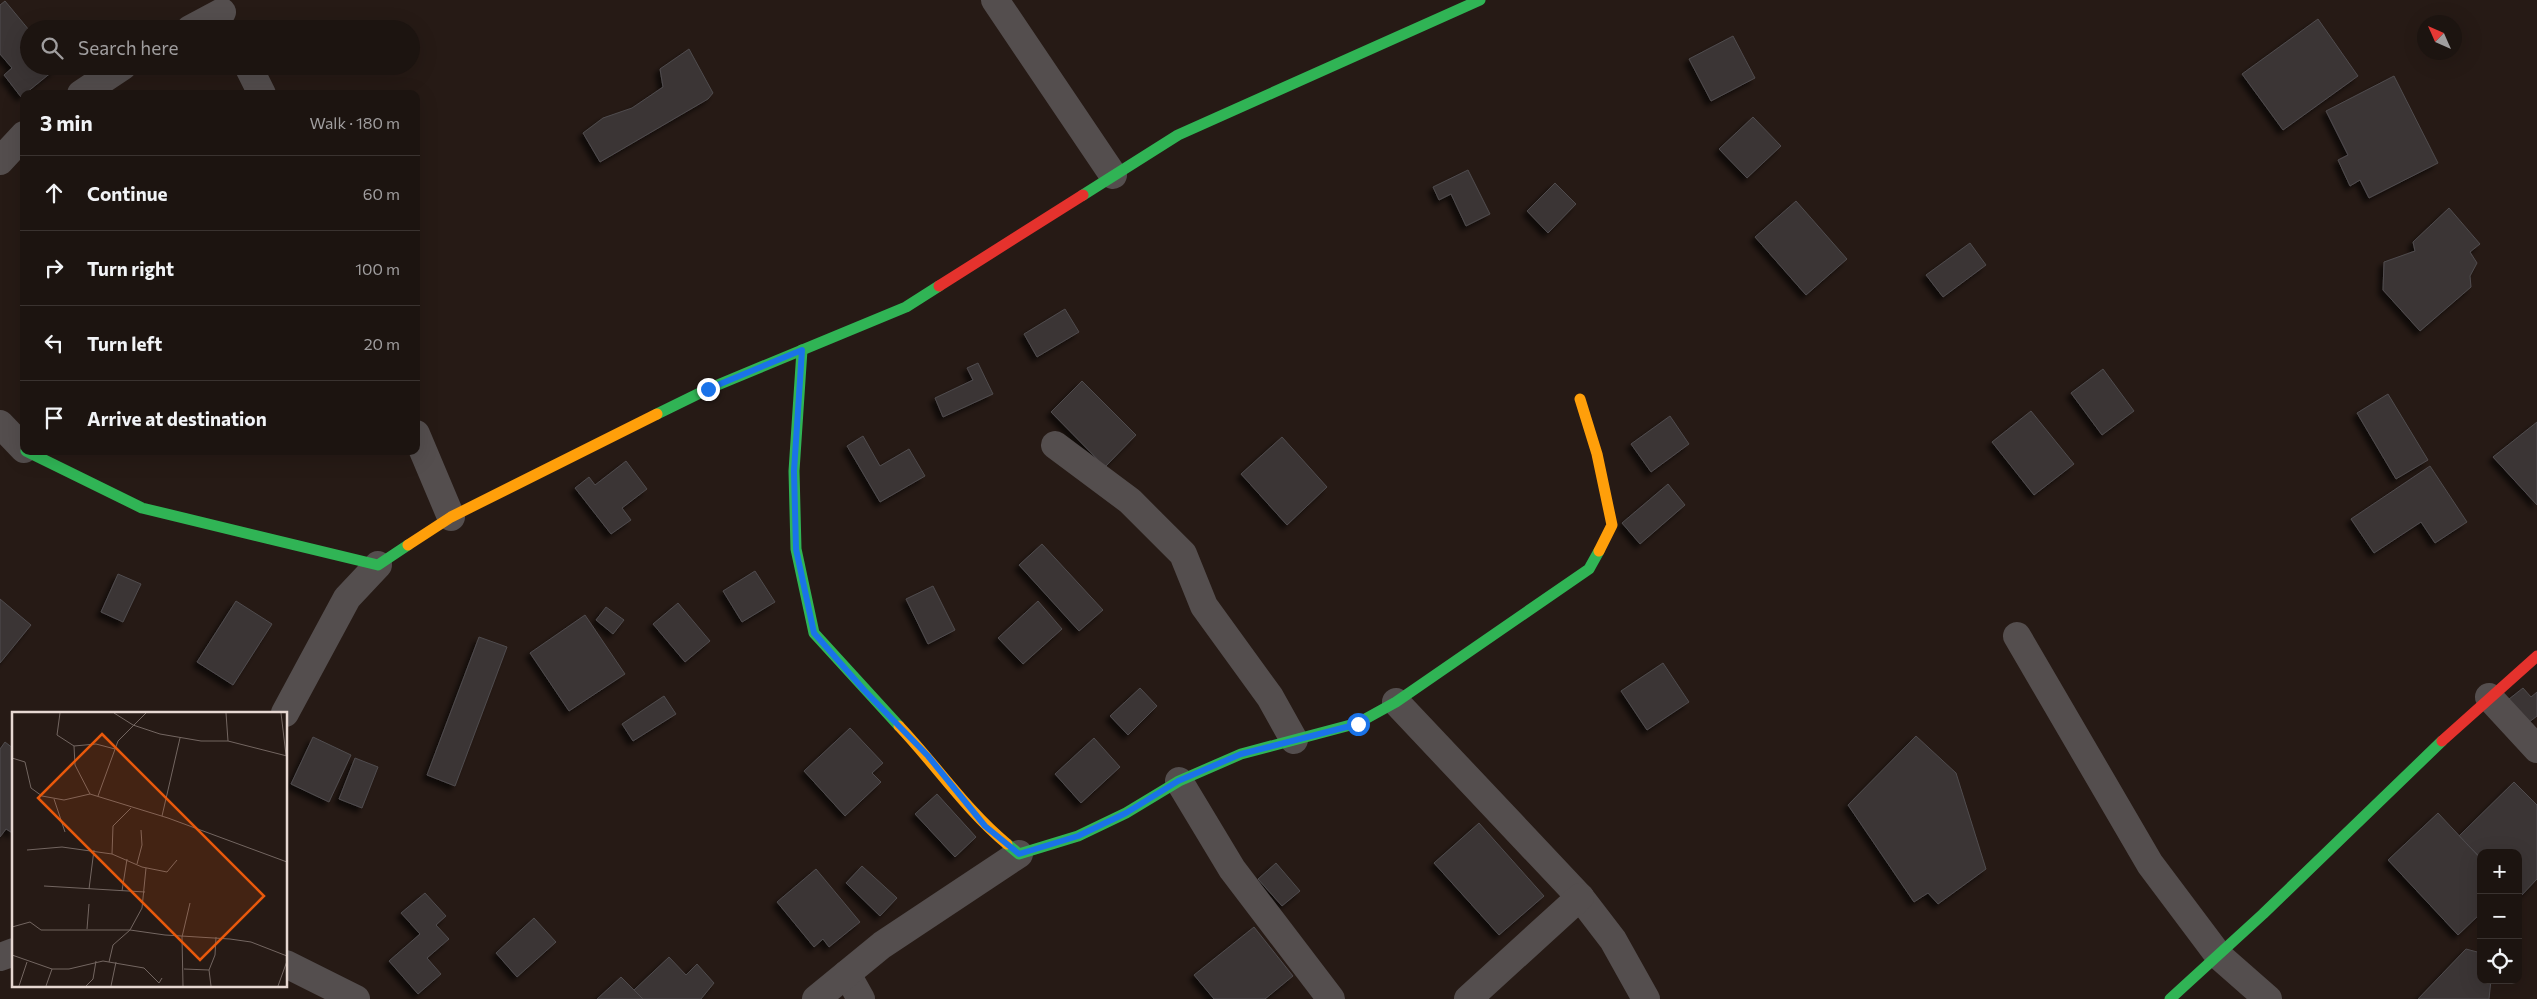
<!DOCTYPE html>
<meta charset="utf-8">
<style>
:root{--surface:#1c1410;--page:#29211e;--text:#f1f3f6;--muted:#a09e9f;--line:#3a3330}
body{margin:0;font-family:Commissioner,sans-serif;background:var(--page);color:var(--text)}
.controls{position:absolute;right:15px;bottom:15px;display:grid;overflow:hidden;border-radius:10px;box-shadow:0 5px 20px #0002}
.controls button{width:45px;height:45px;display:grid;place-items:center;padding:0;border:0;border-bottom:1px solid var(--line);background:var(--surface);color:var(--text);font:25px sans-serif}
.compass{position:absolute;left:2417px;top:15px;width:45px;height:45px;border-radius:50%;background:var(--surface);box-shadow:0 5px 20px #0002;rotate:315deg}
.stop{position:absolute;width:15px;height:15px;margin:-11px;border:4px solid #1a73e8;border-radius:50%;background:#fff}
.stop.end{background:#1a73e8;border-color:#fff;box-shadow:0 1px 5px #0008}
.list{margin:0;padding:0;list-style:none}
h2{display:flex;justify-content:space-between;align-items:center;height:65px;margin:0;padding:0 20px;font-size:21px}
h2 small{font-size:16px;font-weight:400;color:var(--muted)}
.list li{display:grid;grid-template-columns:32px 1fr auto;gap:15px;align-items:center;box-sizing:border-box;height:75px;padding:0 20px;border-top:1px solid var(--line)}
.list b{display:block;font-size:19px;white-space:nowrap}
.list em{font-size:16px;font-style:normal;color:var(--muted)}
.icon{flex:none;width:28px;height:28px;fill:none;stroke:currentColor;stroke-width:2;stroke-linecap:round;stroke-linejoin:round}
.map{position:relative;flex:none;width:2537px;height:999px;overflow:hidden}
.search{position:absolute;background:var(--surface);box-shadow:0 5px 20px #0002;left:20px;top:20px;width:400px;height:55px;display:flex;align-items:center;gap:12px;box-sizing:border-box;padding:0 18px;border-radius:28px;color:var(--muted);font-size:19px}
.panel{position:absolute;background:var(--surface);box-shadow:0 5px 20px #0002;left:20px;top:90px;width:400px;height:365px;border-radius:10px}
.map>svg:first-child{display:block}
.building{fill:#3a3536;stroke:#504c4e;filter:url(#shadow)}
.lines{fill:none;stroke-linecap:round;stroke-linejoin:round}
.street{stroke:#544e4e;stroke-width:28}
.fast{stroke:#30b455;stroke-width:11}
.slow{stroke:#ff9f0a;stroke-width:11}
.jam{stroke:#e5322d;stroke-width:11}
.route{stroke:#1a73e8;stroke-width:6}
.inset-road{fill:none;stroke:#736661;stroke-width:1}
.view{fill:#e8590c;fill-opacity:0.15;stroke:#e8590c;stroke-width:2.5}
.inset-edge{fill:none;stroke:#e7d8d2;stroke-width:2.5}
</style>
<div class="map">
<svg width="2537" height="999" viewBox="0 0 2537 999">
<defs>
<filter id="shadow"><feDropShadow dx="-4.5" dy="4.5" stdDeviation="2.5" flood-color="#0009"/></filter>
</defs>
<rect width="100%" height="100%" fill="#261a15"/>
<g class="building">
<path d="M5,1L29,30V66L58,67L21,97L4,75L12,68L0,54V5Z"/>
<path d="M2318,19L2358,76L2283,130L2242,74Z"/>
<path d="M1733,36L1755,78L1711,101L1689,59Z"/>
<path d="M689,49L713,93L708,99L600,162L583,133L603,118L632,108L663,87L660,69Z"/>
<path d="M2394,76L2438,163L2369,198L2360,180L2350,186L2338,160L2348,155L2326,111Z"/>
<path d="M1753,117L1781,146L1747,178L1719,149Z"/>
<path d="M1468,170L1490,214L1466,226L1451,194L1439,200L1433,187Z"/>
<path d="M1555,183L1576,204L1548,233L1527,211Z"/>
<path d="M1796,201L1847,259L1806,295L1755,237Z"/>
<path d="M2449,208L2480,244L2470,252L2477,263L2470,276L2471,287L2420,331L2383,290L2384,262L2415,251L2413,242Z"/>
<path d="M1970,243L1986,265L1943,297L1926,275Z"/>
<path d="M1065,309L1079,332L1037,357L1024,334Z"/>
<path d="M978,363L993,394L943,417L935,398L973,380L967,368Z"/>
<path d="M2103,369L2134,411L2102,435L2071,393Z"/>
<path d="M1082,381L1136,435L1105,467L1051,412Z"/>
<path d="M2388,394L2428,460L2396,479L2357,413Z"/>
<path d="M2031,411L2074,464L2034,495L1992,442Z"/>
<path d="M1670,416L1689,444L1651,472L1631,444Z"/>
<path d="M2537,422V505L2493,457Z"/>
<path d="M863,436L880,466L909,449L925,476L880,502L847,446Z"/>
<path d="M1282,437L1327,487L1287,525L1241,474Z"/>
<path d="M626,461L647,489L622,508L631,520L611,534L575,488L589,477L595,485Z"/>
<path d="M2430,466L2467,522L2435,543L2421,522L2374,553L2351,519Z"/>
<path d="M1668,484L1685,505L1640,544L1622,523Z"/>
<path d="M1042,544L1103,610L1079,631L1019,565Z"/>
<path d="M755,571L775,602L742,622L723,591Z"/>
<path d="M118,574L141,584L123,622L101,612Z"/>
<path d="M933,586L955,630L928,644L906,599Z"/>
<path d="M0,599L31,625L0,663Z"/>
<path d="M236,601L272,624L233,685L197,662Z"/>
<path d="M1038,601L1062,629L1023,664L998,638Z"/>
<path d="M678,603L710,641L685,662L653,624Z"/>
<path d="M606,607L624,620L613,634L596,620Z"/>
<path d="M585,615L625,674L569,711L530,653Z"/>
<path d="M479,637L507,647L455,786L427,775Z"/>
<path d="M1663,663L1689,702L1647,730L1621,691Z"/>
<path d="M1140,688L1157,706L1128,735L1110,716Z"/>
<path d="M2523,688L2531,697L2537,692V716L2524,726L2504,703Z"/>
<path d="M664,696L676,714L633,741L622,724Z"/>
<path d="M850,728L883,763L872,773L881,782L845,816L804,771Z"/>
<path d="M1916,736L1956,773L1986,869L1938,904L1928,893L1914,902L1848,805Z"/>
<path d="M313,737L351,755L329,802L291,784Z"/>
<path d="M1094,738L1120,767L1081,803L1055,774Z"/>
<path d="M5,742L14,749V834L6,829L0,837V749Z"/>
<path d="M355,758L378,767L362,808L339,799Z"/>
<path d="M2514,782L2537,805V879L2520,897L2518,853H2481V858L2459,836Z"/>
<path d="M937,794L976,837L955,857L915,814Z"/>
<path d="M2438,813L2481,859V913L2458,935L2388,860Z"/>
<path d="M1479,823L1544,896L1499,935L1434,863Z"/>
<path d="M1276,863L1300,891L1282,906L1258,879Z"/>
<path d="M862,866L897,898L880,916L846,883Z"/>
<path d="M816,869L860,922L829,947L823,939L814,947L777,902Z"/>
<path d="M425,893L446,916L436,925L449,939L427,958L441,974L418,994L389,961L420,934L401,913Z"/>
<path d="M534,918L556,942L517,977L496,953Z"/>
<path d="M1254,927L1293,976L1265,999H1214L1194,975Z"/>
<path d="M2466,949L2481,953V980H2491L2489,999H2418Z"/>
<path d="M669,957L686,975L697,964L714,983L701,999H643L634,990Z"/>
<path d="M621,977L643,999H597Z"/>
</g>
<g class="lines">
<g class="street">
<path d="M995,0L1113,175"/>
<path d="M190,29L222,12"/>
<path d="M248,66L262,94"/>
<path d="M81,94L123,66"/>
<path d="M0,161L24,135"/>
<path d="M0,424L24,449"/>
<path d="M416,434L451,517"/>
<path d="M1055,445L1130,501L1183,554L1204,606L1270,697L1294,740"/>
<path d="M2017,636L2150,864L2219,956L2268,999"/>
<path d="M2489,697L2537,749"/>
<path d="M1396,702L1580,897L1613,940L1646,999"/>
<path d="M285,713L347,598L378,565"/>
<path d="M1179,781L1232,869L1331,999"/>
<path d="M0,957L14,952"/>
<path d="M286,964L356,999"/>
<path d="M847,974L861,999"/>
<path d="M816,999L882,945L1019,854"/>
<path d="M1468,999L1580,897"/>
</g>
<g class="fast">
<path d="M1083,195L1178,135L1480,0"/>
<path d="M802,350L794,471L796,549L814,633L899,726"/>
<path d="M657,414L708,389L906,307L939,286"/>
<path d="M26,451L142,508L378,565L408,545"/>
<path d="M1007,844L1019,854L1078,836L1126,813L1179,781L1241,754L1358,723L1396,702L1589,569L1599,551"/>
<path d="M2170,999L2263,914L2442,741"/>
</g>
<g class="slow">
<path d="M1580,399L1597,454L1612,525L1599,551"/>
<path d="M408,545L451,517L657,414"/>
<path d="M899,726C936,765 966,810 1007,844"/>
</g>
<g class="jam">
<path d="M939,286L1083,195"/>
<path d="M2442,741L2537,656"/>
</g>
</g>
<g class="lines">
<path class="route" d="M708,389L802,350L794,471L796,549L814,633L864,690L928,756L985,826L1019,854L1078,836L1126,813L1178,781L1241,754L1358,724"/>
</g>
<g transform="translate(12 712)">
<rect width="275" height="275" fill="#261a15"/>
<path class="inset-road" d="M48,1L45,23L62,34L63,53L78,82L156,106L275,150M102,1L121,13L148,22L189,29H216L275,44M214,1L216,29M269,1L274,43M62,34L84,32L103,37M0,46L13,50L19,76L30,84L52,88L78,82M86,84L106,29L134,1M42,87L53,120M119,96L101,114L100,142L130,155L155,160L165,148M150,104L168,26M15,138L50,135L100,142M125,152L130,133L129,118M32,174L133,180M77,177L82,138M110,179L115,147M0,215L18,210L29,218H118L153,223L218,227L239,230L275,244M75,217L77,192M0,243L40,257H57L91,249L132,256L147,271L150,266M97,250L101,233L118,218L130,196L134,156M172,257L197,258L203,243L204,225M197,258L199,274M7,274L15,250M34,274L40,257M74,274L81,267L84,249M99,274L104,250M171,274L170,225L178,191M266,274L275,249"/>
<path class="view" d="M90,22L252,184L188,248L26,86Z"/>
<rect width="275" height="275" class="inset-edge"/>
</g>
</svg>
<div class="controls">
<button>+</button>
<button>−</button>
<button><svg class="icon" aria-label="locate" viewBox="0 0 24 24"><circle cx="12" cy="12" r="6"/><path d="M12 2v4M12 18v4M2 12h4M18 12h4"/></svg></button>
</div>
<svg class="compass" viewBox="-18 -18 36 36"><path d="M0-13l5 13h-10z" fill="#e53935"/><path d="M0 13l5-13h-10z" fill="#a09e9f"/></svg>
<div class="stop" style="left:1358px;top:724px"></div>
<div class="stop end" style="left:708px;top:389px"></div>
<div class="search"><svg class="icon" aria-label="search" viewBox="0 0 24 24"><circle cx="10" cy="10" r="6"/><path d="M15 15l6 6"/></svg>Search here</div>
<section class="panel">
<h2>3 min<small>Walk · 180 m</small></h2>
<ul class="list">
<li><svg class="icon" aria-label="ahead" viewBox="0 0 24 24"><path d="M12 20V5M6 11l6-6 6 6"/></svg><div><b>Continue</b></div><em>60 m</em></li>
<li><svg class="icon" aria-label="right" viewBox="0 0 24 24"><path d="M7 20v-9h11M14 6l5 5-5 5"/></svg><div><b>Turn right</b></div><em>100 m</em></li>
<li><svg class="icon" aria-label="left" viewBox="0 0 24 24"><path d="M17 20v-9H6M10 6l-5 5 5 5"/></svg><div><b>Turn left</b></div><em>20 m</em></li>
<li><svg class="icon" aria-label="arrive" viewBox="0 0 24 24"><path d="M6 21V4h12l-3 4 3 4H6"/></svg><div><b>Arrive at destination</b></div></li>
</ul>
</section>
</div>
